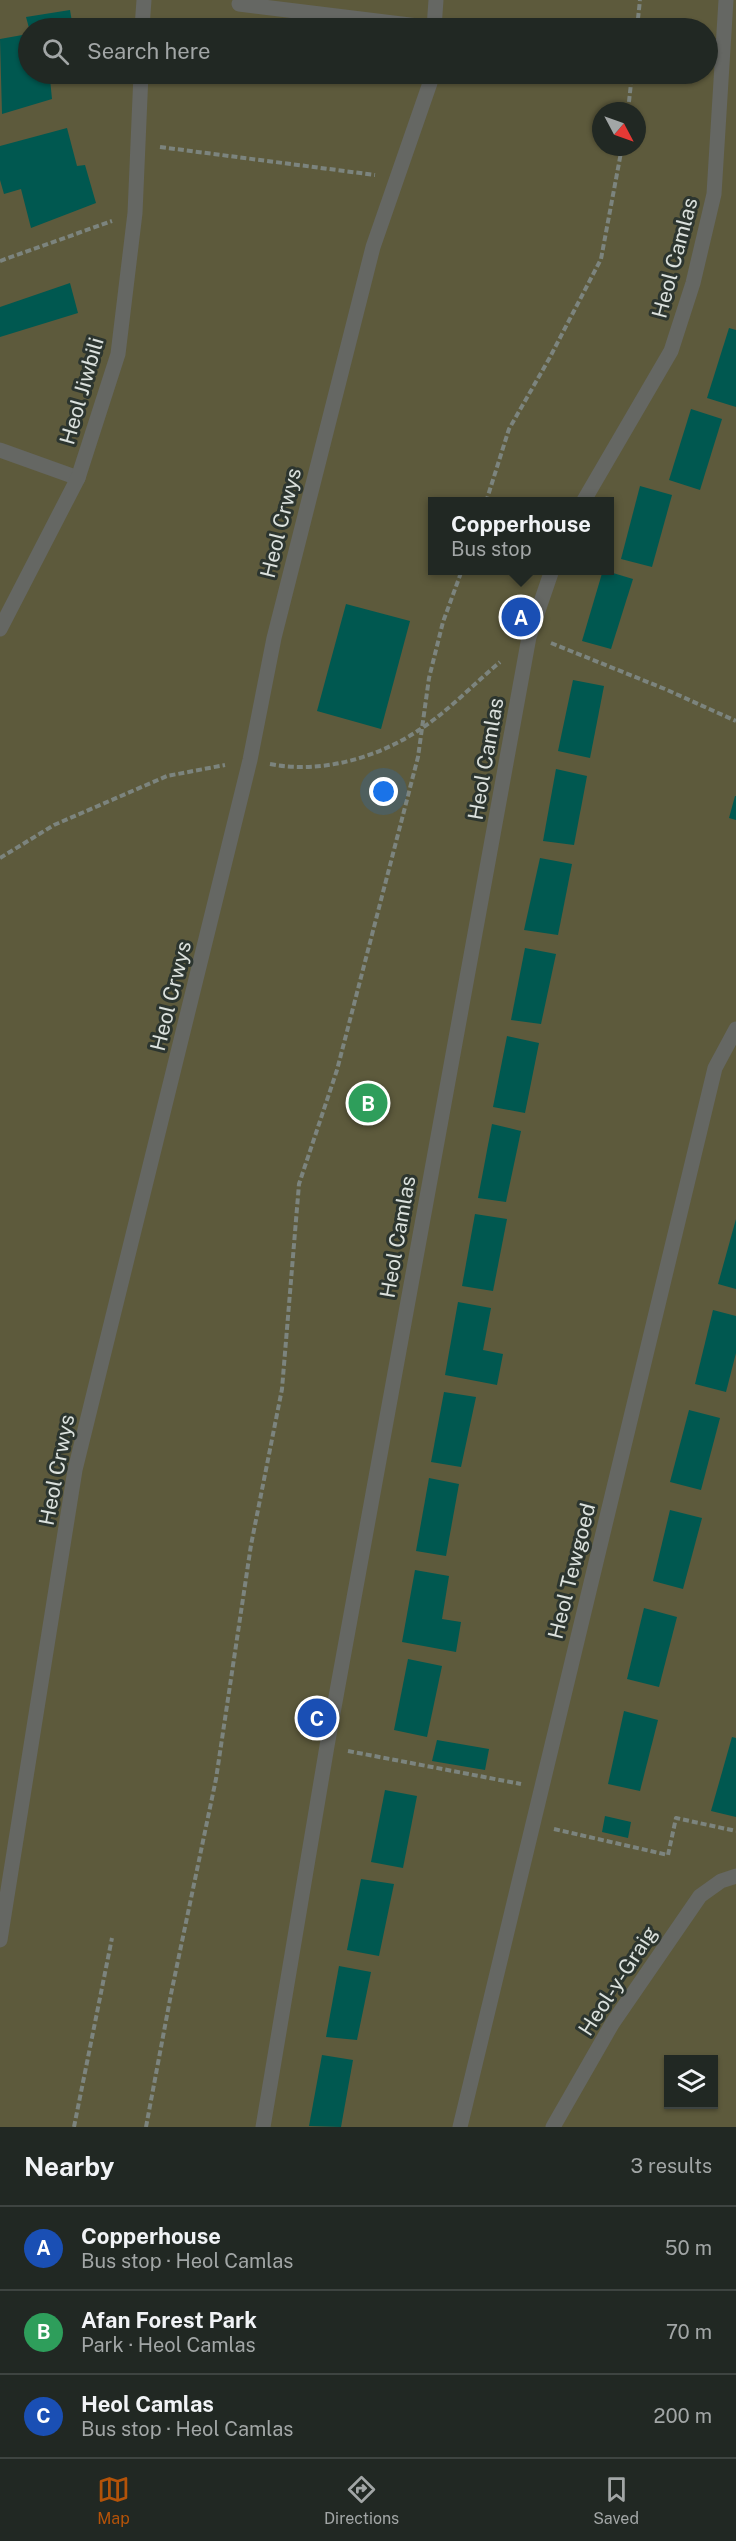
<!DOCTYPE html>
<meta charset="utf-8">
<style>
:root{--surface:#212823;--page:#29302b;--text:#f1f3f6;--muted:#a2a6a6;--line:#3e4441;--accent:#b45309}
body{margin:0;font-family:"Public Sans",sans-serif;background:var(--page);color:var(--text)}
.controls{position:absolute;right:18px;bottom:18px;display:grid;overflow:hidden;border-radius:0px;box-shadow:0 2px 4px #0004}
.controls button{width:54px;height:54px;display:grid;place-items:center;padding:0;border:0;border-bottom:2px solid var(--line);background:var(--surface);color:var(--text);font:30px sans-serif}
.compass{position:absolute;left:592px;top:102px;width:54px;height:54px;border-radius:50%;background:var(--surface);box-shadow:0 2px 4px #0004;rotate:131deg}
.you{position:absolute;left:384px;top:792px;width:21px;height:21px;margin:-15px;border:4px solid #fff;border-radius:50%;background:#1a73e8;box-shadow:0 0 0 9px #1a73e833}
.badge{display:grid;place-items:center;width:39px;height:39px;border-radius:50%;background:var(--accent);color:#fff;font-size:20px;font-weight:700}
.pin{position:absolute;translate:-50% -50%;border:3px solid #fff;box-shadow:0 2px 6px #0006}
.popup{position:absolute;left:428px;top:497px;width:186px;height:78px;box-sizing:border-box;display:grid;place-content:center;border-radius:0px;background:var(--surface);filter:drop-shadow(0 2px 4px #0005);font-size:20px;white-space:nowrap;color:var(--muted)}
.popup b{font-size:22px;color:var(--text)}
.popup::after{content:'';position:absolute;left:50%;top:100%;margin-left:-12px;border:12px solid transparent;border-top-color:var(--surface)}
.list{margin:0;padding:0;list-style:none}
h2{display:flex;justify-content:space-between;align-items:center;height:78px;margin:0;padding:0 24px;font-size:26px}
h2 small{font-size:20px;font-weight:400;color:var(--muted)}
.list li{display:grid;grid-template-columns:39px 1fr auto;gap:18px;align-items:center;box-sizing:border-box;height:84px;padding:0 24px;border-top:2px solid var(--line)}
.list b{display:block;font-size:22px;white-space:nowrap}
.list p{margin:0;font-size:20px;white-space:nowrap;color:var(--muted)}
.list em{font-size:20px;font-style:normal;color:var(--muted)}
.icon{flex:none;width:33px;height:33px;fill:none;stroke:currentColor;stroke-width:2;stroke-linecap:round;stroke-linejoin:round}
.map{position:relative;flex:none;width:736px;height:2127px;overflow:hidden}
.search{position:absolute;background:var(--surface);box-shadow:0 2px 4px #0004;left:18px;right:18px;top:18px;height:66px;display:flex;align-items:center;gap:15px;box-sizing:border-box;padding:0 21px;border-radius:33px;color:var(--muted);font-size:22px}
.sheet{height:330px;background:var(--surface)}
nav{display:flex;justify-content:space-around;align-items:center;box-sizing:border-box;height:84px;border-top:2px solid var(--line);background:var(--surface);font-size:16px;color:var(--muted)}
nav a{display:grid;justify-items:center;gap:3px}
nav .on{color:var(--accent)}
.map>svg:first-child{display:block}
.green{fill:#5d5a3c;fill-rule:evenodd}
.building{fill:#005850}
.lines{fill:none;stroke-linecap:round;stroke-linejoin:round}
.path{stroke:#7c847e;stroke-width:4;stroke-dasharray:6 3;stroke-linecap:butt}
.minor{stroke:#656763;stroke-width:15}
.labels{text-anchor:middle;stroke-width:6;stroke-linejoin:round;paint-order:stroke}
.street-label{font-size:21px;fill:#dbe1dd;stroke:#2c352f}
</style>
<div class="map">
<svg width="736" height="2127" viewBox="0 0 736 2127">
<rect width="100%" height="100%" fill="#2c352f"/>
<path class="green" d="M0,0H736V2127H0ZM28,28H708V74H28ZM601,111H637V147H601ZM432,502H610V570H432ZM668,2060H714V2104H668Z"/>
<g class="building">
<path d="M70,10L73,28H29L26,17Z"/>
<path d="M28,34V74H68L50,79L52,99L2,114L0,39Z"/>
<path d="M67,128L77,166L85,165L96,203L31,228L21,189L4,194L0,180V146Z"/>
<path d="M70,283L78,313L0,337V307Z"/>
<path d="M729,328L736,330V407L707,398Z"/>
<path d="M691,409L722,419L700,490L669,480Z"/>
<path d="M640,486L672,495L652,567L621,559Z"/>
<path d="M603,570L633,579L611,649L582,641Z"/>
<path d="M346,604L410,621L381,729L317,711Z"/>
<path d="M573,680L604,686L590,758L558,751Z"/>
<path d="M556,769L587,776L574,845L543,841Z"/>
<path d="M735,796H736V820L729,818Z"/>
<path d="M540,858L572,864L558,935L524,930Z"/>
<path d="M525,948L556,954L541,1024L511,1020Z"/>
<path d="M507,1036L539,1043L525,1113L493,1107Z"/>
<path d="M492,1124L521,1131L506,1202L478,1198Z"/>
<path d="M475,1214L507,1219L493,1291L462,1286Z"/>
<path d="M736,1219V1289L718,1284Z"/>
<path d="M458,1302L491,1308L483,1350L503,1354L497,1385L445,1375Z"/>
<path d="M713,1310L736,1316V1353L726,1392L695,1384Z"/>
<path d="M444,1392L476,1397L461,1467L431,1462Z"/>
<path d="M689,1410L720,1418L701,1490L670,1482Z"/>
<path d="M429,1478L459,1484L446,1556L416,1551Z"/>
<path d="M670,1510L702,1518L683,1589L653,1581Z"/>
<path d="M415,1570L449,1576L442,1619L461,1622L456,1652L402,1642Z"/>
<path d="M644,1608L677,1617L659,1687L627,1679Z"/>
<path d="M408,1659L442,1666L427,1737L394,1730Z"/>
<path d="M624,1711L658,1720L640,1791L608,1784Z"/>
<path d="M732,1737L736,1738V1817L711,1811Z"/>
<path d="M437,1740L489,1749L485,1770L432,1761Z"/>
<path d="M385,1790L417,1796L403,1868L371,1862Z"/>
<path d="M605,1816L631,1822L628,1838L602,1832Z"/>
<path d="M361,1879L394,1884L379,1956L347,1950Z"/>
<path d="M339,1966L371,1972L357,2040L326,2037Z"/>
<path d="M322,2055L353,2060L341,2127L309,2126Z"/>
</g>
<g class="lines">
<g class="path">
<path d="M637,28L640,0"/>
<path d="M628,111L632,74"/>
<path d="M160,147L375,175"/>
<path d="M0,261L112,221"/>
<path d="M486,502L509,429L549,359L601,259L622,147"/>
<path d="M551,643L665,689L736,721"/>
<path d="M270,764C321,774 377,758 419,730C445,714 476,682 500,662"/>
<path d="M0,858L54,825L167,776L225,765"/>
<path d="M348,1751L521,1784"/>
<path d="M554,1829L668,1855L676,1818L736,1831"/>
<path d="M74,2127L112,1938"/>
<path d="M146,2127L171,1994L216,1779L251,1545L282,1389L299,1184L337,1070L418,757L429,678L443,622L462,570"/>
</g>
<g class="minor">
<path d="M239,4L434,28"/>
<path d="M142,28L144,0"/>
<path d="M434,28L436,0"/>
<path d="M0,450L78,478"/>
<path d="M583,502L671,351L693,283L714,194L726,0"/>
<path d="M0,629L78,478L118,354L135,213L141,74"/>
<path d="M0,1940L75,1470L250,760L274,638L373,247L430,83V74"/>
<path d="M263,2127L327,1746L529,637L552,570"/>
<path d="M460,2127L715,1068L736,1029"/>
<path d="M553,2127L612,2024L700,1896L721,1881L736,1876"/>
</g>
</g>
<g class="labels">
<g class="street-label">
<text transform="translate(675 258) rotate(-75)" y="7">Heol Camlas</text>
<text transform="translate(82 391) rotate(-74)" y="7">Heol Jiwbili</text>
<text transform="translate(281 523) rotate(-76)" y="7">Heol Crwys</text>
<text transform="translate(486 759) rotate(-80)" y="7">Heol Camlas</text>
<text transform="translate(171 996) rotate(-76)" y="7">Heol Crwys</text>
<text transform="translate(398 1237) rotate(-80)" y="7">Heol Camlas</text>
<text transform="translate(57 1470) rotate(-79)" y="7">Heol Crwys</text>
<text transform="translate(572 1571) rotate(-76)" y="7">Heol Tewgoed</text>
<text transform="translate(618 1981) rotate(-57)" y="7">Heol-y-Graig</text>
</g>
</g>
</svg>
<div class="controls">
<button><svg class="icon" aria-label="layers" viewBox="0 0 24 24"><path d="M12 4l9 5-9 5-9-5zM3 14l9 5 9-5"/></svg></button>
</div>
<svg class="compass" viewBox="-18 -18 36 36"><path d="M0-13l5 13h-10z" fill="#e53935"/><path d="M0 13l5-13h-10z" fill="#a2a6a6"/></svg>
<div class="you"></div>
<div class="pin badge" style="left:521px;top:617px;background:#1a4fb4">A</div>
<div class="popup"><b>Copperhouse</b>Bus stop</div>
<div class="pin badge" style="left:368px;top:1103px;background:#2e9e5b">B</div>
<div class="pin badge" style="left:317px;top:1718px;background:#1a4fb4">C</div>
<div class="search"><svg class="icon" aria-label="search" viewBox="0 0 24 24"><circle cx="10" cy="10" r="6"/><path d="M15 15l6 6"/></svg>Search here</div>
</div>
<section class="sheet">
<h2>Nearby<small>3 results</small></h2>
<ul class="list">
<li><span class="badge" style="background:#1a4fb4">A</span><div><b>Copperhouse</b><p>Bus stop · Heol Camlas</p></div><em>50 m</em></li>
<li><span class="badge" style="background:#2e9e5b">B</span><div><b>Afan Forest Park</b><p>Park · Heol Camlas</p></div><em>70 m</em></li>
<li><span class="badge" style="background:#1a4fb4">C</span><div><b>Heol Camlas</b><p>Bus stop · Heol Camlas</p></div><em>200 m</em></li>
</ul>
</section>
<nav>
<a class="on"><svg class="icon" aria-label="map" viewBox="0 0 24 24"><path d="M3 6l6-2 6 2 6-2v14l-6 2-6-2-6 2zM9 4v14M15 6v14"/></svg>Map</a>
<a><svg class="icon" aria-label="directions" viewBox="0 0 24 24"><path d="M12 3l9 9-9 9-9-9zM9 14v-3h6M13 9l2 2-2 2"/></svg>Directions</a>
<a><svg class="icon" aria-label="saved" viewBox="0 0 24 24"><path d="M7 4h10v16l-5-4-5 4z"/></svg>Saved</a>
</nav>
